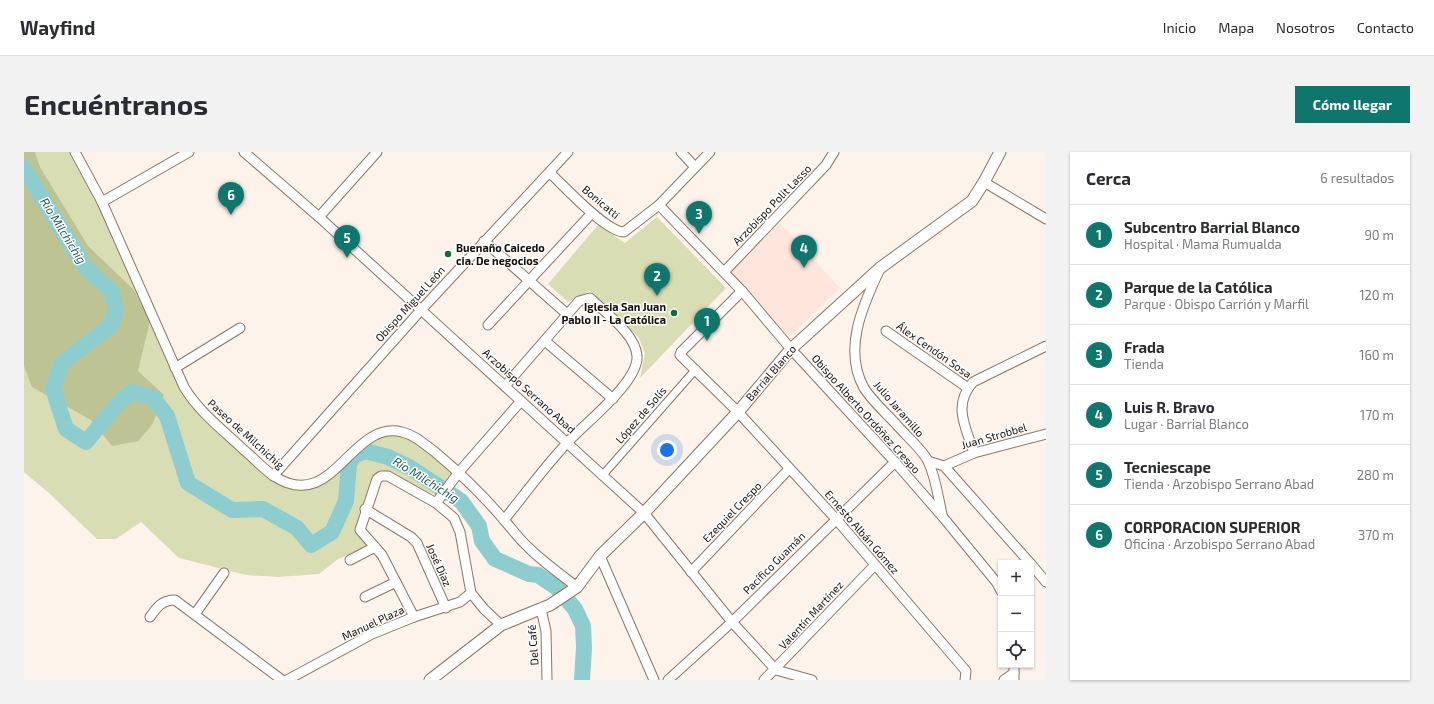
<!DOCTYPE html>
<html lang="es">
<meta charset="utf-8">
<style>
:root{--surface:#fff;--page:#f2f2f3;--text:#2b2b33;--muted:#7c7c81;--line:#e1e1e2;--accent:#0f766e}
body{margin:0;font-family:"Exo 2",sans-serif;background:var(--page);color:var(--text)}
.controls{position:absolute;right:12px;bottom:12px;display:grid;overflow:hidden;border-radius:0px;box-shadow:0 1px 3px #0004}
.controls button{width:36px;height:36px;display:grid;place-items:center;padding:0;border:0;border-bottom:1px solid var(--line);background:var(--surface);color:var(--text);font:20px sans-serif}
.you{position:absolute;left:643px;top:298px;width:14px;height:14px;margin:-10px;border:3px solid #fff;border-radius:50%;background:#1a73e8;box-shadow:0 0 0 6px #1a73e833}
.badge{display:grid;place-items:center;width:26px;height:26px;border-radius:50%;background:var(--accent);color:#fff;font-size:13px;font-weight:700}
.pin{position:absolute;translate:-50% -33px;filter:drop-shadow(0 1px 2px #0008)}
.pin::after{content:'';position:absolute;top:21px;width:14px;height:12px;background:inherit;clip-path:polygon(0 0,100% 0,50% 100%)}
.list{margin:0;padding:0;list-style:none}
h2{display:flex;justify-content:space-between;align-items:center;height:52px;margin:0;padding:0 16px;font-size:17px}
h2 small{font-size:13px;font-weight:400;color:var(--muted)}
.list li{display:grid;grid-template-columns:26px 1fr auto;gap:12px;align-items:center;box-sizing:border-box;height:60px;padding:0 16px;border-top:1px solid var(--line)}
.list b{display:block;font-size:15px;white-space:nowrap}
.list p{margin:0;font-size:13px;white-space:nowrap;color:var(--muted)}
.list em{font-size:13px;font-style:normal;color:var(--muted)}
.icon{flex:none;width:22px;height:22px;fill:none;stroke:currentColor;stroke-width:2;stroke-linecap:round;stroke-linejoin:round}
.map{position:relative;flex:none;width:1022px;height:528px;overflow:hidden;border-radius:0px}
header{display:flex;align-items:center;gap:24px;box-sizing:border-box;height:56px;padding:0 20px;background:var(--surface);border-bottom:1px solid var(--line)}
header strong{font-size:19px}
nav{display:flex;gap:22px;margin-inline-start:auto;font-size:14px}
.intro{display:flex;align-items:center;justify-content:space-between;box-sizing:border-box;height:96px;padding:0 24px}
h1{margin:0;font-size:28px}
.button{padding:10px 18px;border-radius:0px;background:var(--accent);color:#fff;font-size:14px;font-weight:700}
main{display:flex;gap:24px;padding:0 24px}
aside{flex:1;background:var(--surface);border-radius:0px;box-shadow:0 1px 3px #0004}
.map>svg:first-child{display:block}
.education{fill:#fee5dc}
.green{fill:#d8ddb4}
.forest{fill:#bec393}
.lines{fill:none;stroke-linecap:round;stroke-linejoin:round}
.river{stroke:#8ecdcf;stroke-width:16}
.pedestrian-casing{stroke:#8c7665;stroke-width:9}
.minor-casing{stroke:#8c7665;stroke-width:11}
.tertiary-casing{stroke:#8c7665;stroke-width:13}
.pedestrian{stroke:#fff;stroke-width:7}
.minor{stroke:#fff;stroke-width:9}
.tertiary{stroke:#fff;stroke-width:11}
.poi-dot{fill:#116a3d;stroke:#fff;stroke-width:1.5}
.labels{text-anchor:middle;stroke-width:3;stroke-linejoin:round;paint-order:stroke}
.street-label{font-size:11px;fill:#170f09;stroke:#fff}
.poi-label{font-size:11px;font-weight:bold;fill:#170f09;stroke:#fff;text-anchor:start}
.water-label{font-size:12px;font-style:italic;fill:#205658;stroke:#fff}
</style>
<header>
<strong>Wayfind</strong>
<nav><a>Inicio</a><a>Mapa</a><a>Nosotros</a><a>Contacto</a></nav>
</header>
<div class="intro"><h1>Encuéntranos</h1><a class="button">Cómo llegar</a></div>
<main>
<div class="map">
<svg width="1022" height="528" viewBox="0 0 1022 528">
<rect width="100%" height="100%" fill="#fdf3eb"/>
<path class="education" d="M755,70L816,136L766,184L706,125V121Z"/>
<g class="green">
<path d="M0,0H48L73,41L109,133L163,249L246,328C251,330 257,334 263,336C323,352 336,256 392,289C406,298 419,312 432,323L415,345L357,318L349,324L335,378L344,394L314,407L295,422L254,425L222,423L155,406L117,370L92,387H73L26,342L0,320Z"/>
<path d="M633,65L702,136L616,226L621,201L615,186L566,139L544,150L524,132L574,73L601,91Z"/>
</g>
<path class="forest" d="M0,0H11L16,15L64,94L110,138L126,169L114,219L140,243L128,273L114,289L88,294L67,268L8,235L0,214Z"/>
<g class="lines">
<path class="river" d="M0,16L61,115L88,140L92,160L86,174L38,211L29,237L42,277L62,290L95,250L108,240L129,246L143,264L164,331L208,358L239,357L273,376L287,393L308,380L322,349L325,312L330,304L341,299L364,305L385,315L437,349L455,374L458,389L471,407L505,422L514,423L532,435L551,457L559,474L560,496L558,528"/>
<defs>
<path id="pedestrian" d="M578,324L672,217"/>
<g id="minor">
<path d="M51,0L78,50L160,235C175,260 199,278 220,298C230,306 239,317 250,324C309,363 327,267 378,280C391,283 400,292 411,300C436,321 459,343 480,368C488,377 495,387 504,395C519,410 536,422 553,435"/>
<path d="M220,0L295,65L620,361L708,470L752,518"/>
<path d="M657,0L671,15"/>
<path d="M526,21C540,34 582,80 600,80L635,53L686,0"/>
<path d="M960,30L1022,67"/>
<path d="M78,50L165,0"/>
<path d="M635,53L718,139L767,197L871,310L918,364L973,431L977,439"/>
<path d="M295,65L353,0"/>
<path d="M460,89L543,162"/>
<path d="M855,119C838,155 819,198 840,236C848,249 862,261 872,272C881,283 898,297 904,309C912,326 914,345 918,362"/>
<path d="M700,120L802,13L810,0"/>
<path d="M718,139L657,200L656,203L714,260L812,367L942,519L941,528"/>
<path d="M464,173L568,61"/>
<path d="M862,179L944,236"/>
<path d="M521,189L589,247"/>
<path d="M151,216L216,176"/>
<path d="M950,301C942,275 928,254 949,230L1022,194"/>
<path d="M904,309L920,314L950,301L1022,282"/>
<path d="M920,314L1006,411"/>
<path d="M249,324L397,158L544,0"/>
<path d="M412,351L435,320L497,249"/>
<path d="M341,357L387,385L393,391L422,456"/>
<path d="M480,368C501,342 521,314 544,290C561,271 615,230 613,204C612,182 580,160 566,146L555,149L481,234"/>
<path d="M576,404L630,528"/>
<path d="M326,408L351,395"/>
<path d="M1007,412L1022,430"/>
<path d="M667,420L765,317"/>
<path d="M341,445L372,430"/>
<path d="M517,457L522,479L523,528"/>
<path d="M171,462L200,421"/>
<path d="M126,465C133,455 138,448 151,448L258,528"/>
<path d="M390,465L358,403L336,378L353,327L357,324H364L412,351L430,366L436,380L447,441L460,457L477,473"/>
<path d="M990,513V528"/>
<path d="M752,518L788,528"/>
<path d="M263,528L348,482L390,465L436,450L447,441"/>
<path d="M644,528L708,470L871,310"/>
<path d="M740,528L851,413"/>
<path d="M980,528L990,521"/>
</g>
<path id="tertiary" d="M406,528L477,473L526,453L553,435L576,404L620,361L714,260L767,197L856,116L948,49L960,30L976,0"/>
</defs>
<use href="#pedestrian" class="pedestrian-casing"/>
<use href="#minor" class="minor-casing"/>
<use href="#tertiary" class="tertiary-casing"/>
<use href="#pedestrian" class="pedestrian"/>
<use href="#minor" class="minor"/>
<use href="#tertiary" class="tertiary"/>
</g>
<g class="poi-dot">
<circle cx="424" cy="102" r="4"/>
<circle cx="650" cy="161" r="4"/>
</g>
<g class="labels">
<g class="street-label">
<text transform="translate(577 50) rotate(40)" y="4">Bonicatti</text>
<text transform="translate(748 53) rotate(-46)" y="4">Arzobispo Polit Lasso</text>
<text transform="translate(386 152) rotate(-48)" y="4">Obispo Miguel León</text>
<text transform="translate(910 198) rotate(35)" y="4">Álex Cendón Sosa</text>
<text transform="translate(747 221) rotate(-49)" y="4">Barrial Blanco</text>
<text transform="translate(505 239) rotate(42)" y="4">Arzobispo Serrano Abad</text>
<text transform="translate(875 257) rotate(49)" y="4">Julio Jaramillo</text>
<text transform="translate(842 262) rotate(48)" y="4">Obispo Alberto Ordóñez Crespo</text>
<text transform="translate(617 263) rotate(-49)" y="4">López de Solís</text>
<text transform="translate(222 282) rotate(42)" y="4">Paseo de Milchichig</text>
<text transform="translate(970 284) rotate(-16)" y="4">Juan Strobbel</text>
<text transform="translate(708 360) rotate(-46)" y="4">Ezequiel Crespo</text>
<text transform="translate(838 380) rotate(49)" y="4">Ernesto Albán Gómez</text>
<text transform="translate(750 411) rotate(-45)" y="4">Pacífico Guamán</text>
<text transform="translate(415 413) rotate(66)" y="4">José Díaz</text>
<text transform="translate(787 463) rotate(-47)" y="4">Valentín Martínez</text>
<text transform="translate(349 471) rotate(-25)" y="4">Manuel Plaza</text>
<text transform="translate(509 493) rotate(-94)" y="4">Del Café</text>
</g>
<g class="poi-label">
<text x="432" y="100">Buenaño Caicedo<tspan x="432" dy="13">cia. De negocios</tspan></text>
<text x="642" y="159" text-anchor="end">Iglesia San Juan<tspan x="642" dy="13">Pablo II - La Católica</tspan></text>
</g>
<g class="water-label">
<text transform="translate(39 79) rotate(58)" y="4">Río Milchichig</text>
<text transform="translate(402 328) rotate(32)" y="4">Río Milchichig</text>
</g>
</g>
</svg>
<div class="controls">
<button>+</button>
<button>−</button>
<button><svg class="icon" aria-label="locate" viewBox="0 0 24 24"><circle cx="12" cy="12" r="6"/><path d="M12 2v4M12 18v4M2 12h4M18 12h4"/></svg></button>
</div>
<div class="you"></div>
<div class="pin badge" style="left:683px;top:189px">1</div>
<div class="pin badge" style="left:633px;top:144px">2</div>
<div class="pin badge" style="left:675px;top:82px">3</div>
<div class="pin badge" style="left:780px;top:116px">4</div>
<div class="pin badge" style="left:323px;top:106px">5</div>
<div class="pin badge" style="left:207px;top:63px">6</div>
</div>
<aside>
<h2>Cerca<small>6 resultados</small></h2>
<ul class="list">
<li><span class="badge">1</span><div><b>Subcentro Barrial Blanco</b><p>Hospital · Mama Rumualda</p></div><em>90 m</em></li>
<li><span class="badge">2</span><div><b>Parque de la Católica</b><p>Parque · Obispo Carrión y Marfil</p></div><em>120 m</em></li>
<li><span class="badge">3</span><div><b>Frada</b><p>Tienda</p></div><em>160 m</em></li>
<li><span class="badge">4</span><div><b>Luis R. Bravo</b><p>Lugar · Barrial Blanco</p></div><em>170 m</em></li>
<li><span class="badge">5</span><div><b>Tecniescape</b><p>Tienda · Arzobispo Serrano Abad</p></div><em>280 m</em></li>
<li><span class="badge">6</span><div><b>CORPORACION SUPERIOR</b><p>Oficina · Arzobispo Serrano Abad</p></div><em>370 m</em></li>
</ul>
</aside>
</main>
